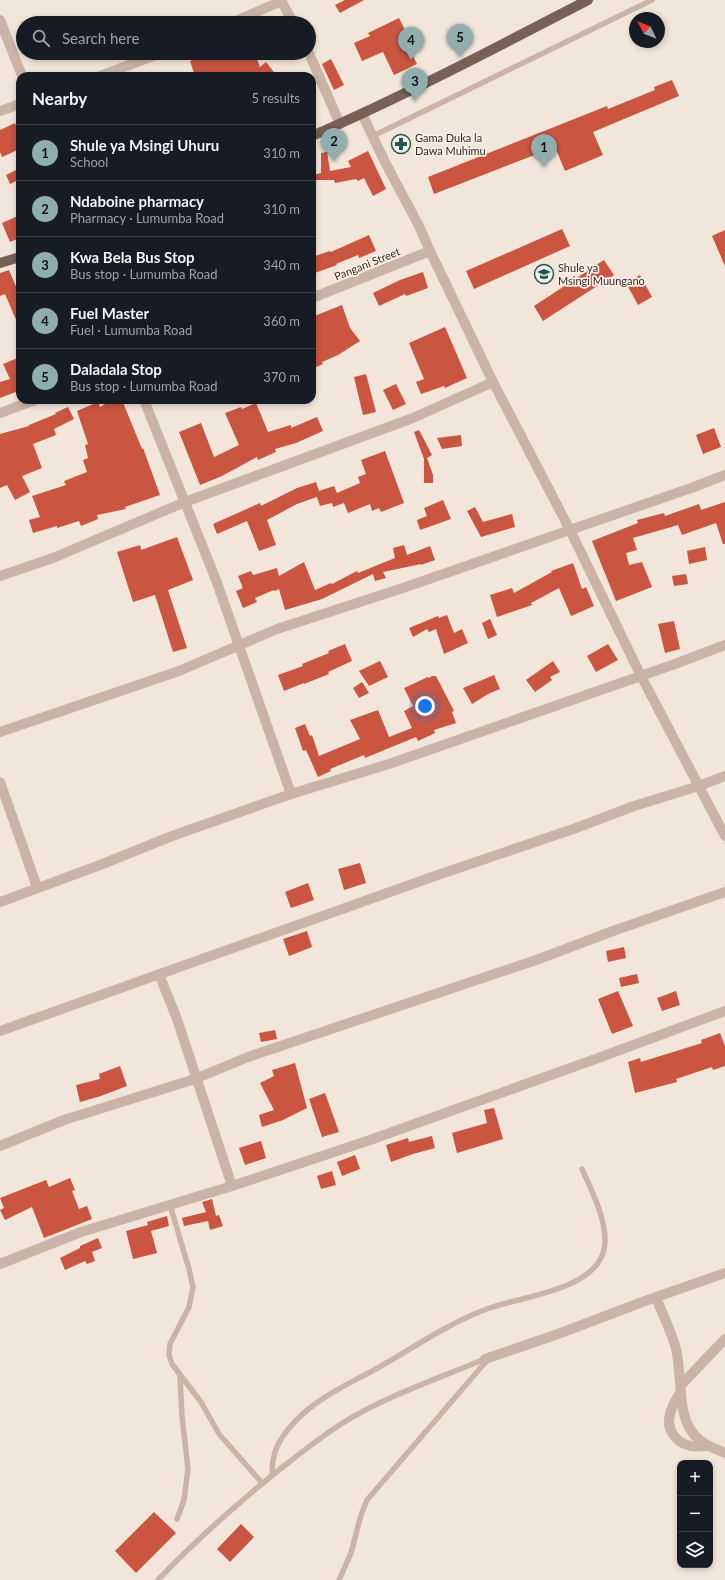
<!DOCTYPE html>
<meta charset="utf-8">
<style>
:root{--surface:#171b24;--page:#20242c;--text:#f1f3f6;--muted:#9ea1a6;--line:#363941;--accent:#91aeaf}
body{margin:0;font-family:Lato,sans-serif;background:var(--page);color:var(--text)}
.controls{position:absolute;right:12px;bottom:12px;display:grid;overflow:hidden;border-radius:8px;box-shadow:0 2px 6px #0003}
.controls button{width:36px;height:36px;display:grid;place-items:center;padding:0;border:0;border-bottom:1px solid var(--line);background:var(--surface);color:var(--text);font:20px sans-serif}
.compass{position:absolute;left:629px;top:12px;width:36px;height:36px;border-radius:50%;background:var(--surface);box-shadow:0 2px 6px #0003;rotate:313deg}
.you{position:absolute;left:425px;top:706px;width:14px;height:14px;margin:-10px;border:3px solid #fff;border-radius:50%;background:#1a73e8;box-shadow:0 0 0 6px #1a73e833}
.badge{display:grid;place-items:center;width:26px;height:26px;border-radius:50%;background:var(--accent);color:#111;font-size:13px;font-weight:700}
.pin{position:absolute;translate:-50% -33px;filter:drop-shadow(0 1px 2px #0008)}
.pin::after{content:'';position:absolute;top:21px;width:14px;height:12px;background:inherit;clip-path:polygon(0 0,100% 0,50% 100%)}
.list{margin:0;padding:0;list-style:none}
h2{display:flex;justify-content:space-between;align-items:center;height:52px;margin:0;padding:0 16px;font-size:17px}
h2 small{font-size:13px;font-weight:400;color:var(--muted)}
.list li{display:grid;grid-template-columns:26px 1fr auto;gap:12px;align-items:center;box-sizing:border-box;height:56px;padding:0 16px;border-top:1px solid var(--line)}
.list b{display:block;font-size:15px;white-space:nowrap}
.list p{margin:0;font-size:13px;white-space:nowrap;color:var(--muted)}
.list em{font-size:13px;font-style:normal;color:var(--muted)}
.icon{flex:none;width:22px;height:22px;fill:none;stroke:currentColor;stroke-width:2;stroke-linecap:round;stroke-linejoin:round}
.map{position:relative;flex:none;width:725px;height:1580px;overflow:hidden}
.search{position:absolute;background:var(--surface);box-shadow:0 2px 6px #0003;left:16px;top:16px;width:300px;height:44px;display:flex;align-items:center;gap:10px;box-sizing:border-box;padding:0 14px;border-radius:22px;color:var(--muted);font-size:15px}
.panel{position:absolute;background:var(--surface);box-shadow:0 2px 6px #0003;left:16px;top:72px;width:300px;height:332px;border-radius:12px}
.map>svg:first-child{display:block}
.building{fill:#ca5540}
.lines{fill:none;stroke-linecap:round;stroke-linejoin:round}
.service{stroke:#cbb3a5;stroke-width:5.5}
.minor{stroke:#cbb3a5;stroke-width:10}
.primary{stroke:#796057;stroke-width:10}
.labels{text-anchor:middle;stroke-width:3.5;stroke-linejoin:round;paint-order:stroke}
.poi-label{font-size:11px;fill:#362a27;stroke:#faefe6;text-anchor:start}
.street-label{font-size:11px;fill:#362a27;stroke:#faefe6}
</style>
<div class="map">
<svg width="725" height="1580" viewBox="0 0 725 1580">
<rect width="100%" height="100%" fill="#f2e5da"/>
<g class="building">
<path d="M345,0H364L340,13L335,5Z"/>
<path d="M399,18L409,38L405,40L417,64L394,75L383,52L362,61L354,43L370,36L368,33Z"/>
<path d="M212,53H255L260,67L266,62L277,76H195L190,61Z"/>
<path d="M331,59L344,85L334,90L322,64Z"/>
<path d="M672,80L679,96L593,132L603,155L565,171L555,147L434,194L428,177L607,106L608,109L655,90L654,87Z"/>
<path d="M15,123L20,135V149L2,157L0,152V130Z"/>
<path d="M368,151L386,189L373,196L364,178L358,181L356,179L335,183L334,180H312V175L321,173V153L327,152L330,171L351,167L348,161Z"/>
<path d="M20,168V179L10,184L6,175Z"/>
<path d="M20,215V238L10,242L2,223Z"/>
<path d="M562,229L570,246L474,289L466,271Z"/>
<path d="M725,230V266L712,236Z"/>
<path d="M369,235L376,251L359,258L358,255L336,264L337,265L312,274V257L330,251L331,252Z"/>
<path d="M604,260L614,275L543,321L534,306Z"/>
<path d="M9,270L20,296V329L5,294L0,296V273Z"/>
<path d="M423,272L428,288L406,296L405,294L379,306L373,293L400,280Z"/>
<path d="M640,275L652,297L638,305L626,283Z"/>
<path d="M342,305L350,328L360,341L338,355L322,362L323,364L312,369V317Z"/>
<path d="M445,327L467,378L445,388L444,386L421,394L416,382L424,379L409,343Z"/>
<path d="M20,357V399H19L16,392L0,398V382L10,379L3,364Z"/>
<path d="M366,374L376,412L363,415L354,377Z"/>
<path d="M396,384L406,404L393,410L383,390Z"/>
<path d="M112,400H122L142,449L143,448L160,495L125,507L126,509L97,515L98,519L81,526L79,521L57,528V526L33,533L29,520L40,517L32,496L66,485L64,481L87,472L83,460L88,458L85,445L88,444L77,411L98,402L100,407Z"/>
<path d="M256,403L268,432L291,425V428L317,417L323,431L296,443L275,449L276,452L258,460L257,457L222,476L200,485L179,432L201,423L214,457L239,445L225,413L241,407L242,409Z"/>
<path d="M68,407L74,419L54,429L56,435L33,444L42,468L22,476L30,492L15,500L7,485L0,488V434L29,426V425L56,414L55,413Z"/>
<path d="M714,428L721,447L703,454L696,435Z"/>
<path d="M419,430L432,455L427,458L433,475V483H424V459L414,432Z"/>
<path d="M461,435L462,446L442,449L437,438Z"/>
<path d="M385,451L404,503L381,512L379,508L372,511L370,504L348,513L344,503L333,507L332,503L320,506L317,497L297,504L267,520L276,545L259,551L247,521L217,534L213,524L260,503L261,506L297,488L316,482L319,491L334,486L337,493L360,483L358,477L366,474L361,460Z"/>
<path d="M443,500L451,519L420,530L417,520L427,516L424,508Z"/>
<path d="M725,502V544H723L716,523L682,535L678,525L633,538L637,550L626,553L629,565L642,562L652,587L616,601L592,541L638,523L637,520L664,513L665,516L699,504L701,510Z"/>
<path d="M475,507L483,522L512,514L515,527L481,537L467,511Z"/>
<path d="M177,537L193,580L168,590L187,648L173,652L155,595L133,602L117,552L140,545L141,550Z"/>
<path d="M404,545L407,555L430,546L435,560L421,565V564L383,572L386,578L375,581L373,574L322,599L285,610L279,589L275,591L274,590L255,598L257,602L243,608L236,591L243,588L238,576L251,571L253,575L277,568L279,576L304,562L315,590L331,583L332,584L357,571L358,573L395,558L393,548Z"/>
<path d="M705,547L707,560L689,564L687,551Z"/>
<path d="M573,563L582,589L586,587L594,606L571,616L559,588L531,603L532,605L497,617L490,595L512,588L514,593L552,572L551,571Z"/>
<path d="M686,574L688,584L674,586L672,576Z"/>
<path d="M447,615L454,633L462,629L468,643L444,654L436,629L429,632L427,629L413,637L409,628L438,616L439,618Z"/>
<path d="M490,619L497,635L488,639L482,623Z"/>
<path d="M674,621L680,649L665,653L658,624Z"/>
<path d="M345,644L352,661L328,672L329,674L304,684V683L284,691L278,675L303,666L302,664L329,653L328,651Z"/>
<path d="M608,644L618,660L596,672L587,656Z"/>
<path d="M380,661L388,677L369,686L359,671Z"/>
<path d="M553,661L560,672L550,677L552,680L535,692L526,680Z"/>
<path d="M494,675L500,689L488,694L472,704L463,688Z"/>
<path d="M432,676H436L454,711L452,712L456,723L434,730L435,733L418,741L416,737L365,758L364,755L330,769L331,771L318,777L306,750L303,751L295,728L305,724L310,736L312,735L319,756L360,739L350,720L378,710L389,737L412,728L404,711L413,706L404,688L428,677L429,678Z"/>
<path d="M362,682L369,693L359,698L353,688Z"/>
<path d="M360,863L366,883L344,890L338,869Z"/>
<path d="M308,883L314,900L291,908L285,892Z"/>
<path d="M307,931L312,947L289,956L283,939Z"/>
<path d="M624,947L626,958L608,962L606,951Z"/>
<path d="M637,974L639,983L621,987L619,978Z"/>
<path d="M618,991L633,1026L612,1034L598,999Z"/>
<path d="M676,991L680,1005L662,1011L657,998Z"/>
<path d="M275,1030L277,1039L261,1042L259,1033Z"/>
<path d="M720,1033L725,1046V1066L713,1070L712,1067L676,1079L677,1082L635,1093L628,1062L640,1058L641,1062L702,1043L701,1040Z"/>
<path d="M295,1063L307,1108L283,1120L262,1127L259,1115L274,1110L260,1083L274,1076L272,1070Z"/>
<path d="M120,1066L127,1086L101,1096L80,1102L76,1085L100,1079L99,1074Z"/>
<path d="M325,1093L339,1132L322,1137L309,1099Z"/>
<path d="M494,1108L503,1139L457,1153L452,1133L487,1123L484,1110Z"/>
<path d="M432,1136L435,1148L413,1154L391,1162L386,1145L408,1138L409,1142Z"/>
<path d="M261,1141L266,1158L245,1165L239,1148Z"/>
<path d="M355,1155L360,1169L342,1176L337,1162Z"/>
<path d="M332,1171L336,1185L321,1189L317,1176Z"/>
<path d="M70,1178L75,1190L72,1191L79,1209L87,1206L92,1219L44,1238L32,1207L5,1220L0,1210L4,1208L0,1198L46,1180L49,1187Z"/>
<path d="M212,1199L216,1216L219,1215L223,1226L210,1230L208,1221L184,1226L182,1218L206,1212L202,1202Z"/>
<path d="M167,1216L169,1226L151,1231L157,1253L133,1259L126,1231L148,1225L147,1222Z"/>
<path d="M98,1238L102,1248L92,1252L95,1261L87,1264L85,1261L65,1270L60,1258L80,1248V1246Z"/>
<path d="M154,1512L176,1533L136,1573L115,1551Z"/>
<path d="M241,1524L254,1537L230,1562L217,1549Z"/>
</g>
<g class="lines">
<g class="service">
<path d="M373,136L652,0"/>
<path d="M170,1205L189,1269L193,1287L189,1307L170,1344L169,1355L172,1364L201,1402L219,1434L262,1483"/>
<path d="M272,1475C272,1454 277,1442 291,1426C313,1400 346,1385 376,1369C412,1349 448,1323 487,1309C519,1297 585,1291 601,1258C614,1234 592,1191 582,1169"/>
<path d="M177,1519L184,1500L188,1469L182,1416L180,1377"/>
<path d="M158,1580C197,1539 240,1501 284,1466C303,1451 321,1437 341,1424C384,1397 437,1379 485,1359"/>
<path d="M339,1580L351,1553L361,1515L367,1500L489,1358"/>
</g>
<g class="minor">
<path d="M281,0L293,23"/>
<path d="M0,20L22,76"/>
<path d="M231,23L282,1"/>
<path d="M309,53L340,124"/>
<path d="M100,76L161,53"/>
<path d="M0,111L20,104"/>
<path d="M362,114L386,164L419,226L430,251L493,382L570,530L641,676L725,836"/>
<path d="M312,298L430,251"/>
<path d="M144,400L216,580L291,794"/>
<path d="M0,413L35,400"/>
<path d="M0,576L53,558L185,502L413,418L493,382"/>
<path d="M0,732L179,671L277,629L403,588L694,487L725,475"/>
<path d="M0,782L37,887"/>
<path d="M0,902L100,865L172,836L291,794L389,764L675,664L725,645"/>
<path d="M159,974L177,1019L232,1186"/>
<path d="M0,1031L432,877L576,828L634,806L699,786L725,776"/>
<path d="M0,1146L64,1120L195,1079L248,1057L539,959L613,931L725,892"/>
<path d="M0,1264L81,1232L232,1186L370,1140L601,1057L725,1011"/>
<path d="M656,1297C662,1313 670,1329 675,1345C683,1371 676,1410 692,1432C700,1443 713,1448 725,1453"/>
<path d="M485,1359L558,1334L645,1301L725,1273"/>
<path d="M681,1385L725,1339"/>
<path d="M681,1392C671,1406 662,1425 677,1439C680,1442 686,1445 691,1446C697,1447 703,1446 709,1446"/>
</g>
<g class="primary">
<path d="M312,136C406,95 497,47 588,0"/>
<path d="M0,263L20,257"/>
</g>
</g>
<defs>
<symbol id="pharmacy-ring" viewBox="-11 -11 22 22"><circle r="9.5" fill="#faefe6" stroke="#1b5958" stroke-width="1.5"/><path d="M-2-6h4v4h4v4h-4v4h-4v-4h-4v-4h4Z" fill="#1b5958"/></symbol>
<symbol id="school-ring" viewBox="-11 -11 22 22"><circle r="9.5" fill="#faefe6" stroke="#1b5958" stroke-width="1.5"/><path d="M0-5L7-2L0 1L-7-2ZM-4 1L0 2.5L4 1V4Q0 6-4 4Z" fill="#1b5958"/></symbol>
</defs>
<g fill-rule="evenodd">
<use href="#pharmacy-ring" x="390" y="133" width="22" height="22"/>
<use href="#school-ring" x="533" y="263" width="22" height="22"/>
</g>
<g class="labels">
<g class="poi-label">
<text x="415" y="142">Gama Duka la<tspan x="415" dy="13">Dawa Muhimu</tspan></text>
<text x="558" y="272">Shule ya<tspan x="558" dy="13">Msingi Muungano</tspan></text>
</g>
<g class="street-label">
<text transform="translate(367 264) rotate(-22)" y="4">Pangani Street</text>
</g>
</g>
</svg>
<div class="controls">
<button>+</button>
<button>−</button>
<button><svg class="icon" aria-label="layers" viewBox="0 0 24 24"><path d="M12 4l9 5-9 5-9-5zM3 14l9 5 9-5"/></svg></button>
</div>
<svg class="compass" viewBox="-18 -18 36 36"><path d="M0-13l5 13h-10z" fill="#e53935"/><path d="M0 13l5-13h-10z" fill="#9ea1a6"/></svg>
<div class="you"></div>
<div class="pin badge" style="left:544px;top:167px">1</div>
<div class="pin badge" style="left:334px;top:161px">2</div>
<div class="pin badge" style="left:415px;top:101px">3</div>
<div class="pin badge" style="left:411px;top:60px">4</div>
<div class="pin badge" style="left:460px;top:57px">5</div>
<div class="search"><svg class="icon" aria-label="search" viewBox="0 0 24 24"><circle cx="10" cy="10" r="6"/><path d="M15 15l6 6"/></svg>Search here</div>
<section class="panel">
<h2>Nearby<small>5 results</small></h2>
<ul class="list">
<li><span class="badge">1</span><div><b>Shule ya Msingi Uhuru</b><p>School</p></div><em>310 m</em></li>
<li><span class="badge">2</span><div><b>Ndaboine pharmacy</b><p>Pharmacy · Lumumba Road</p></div><em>310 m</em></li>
<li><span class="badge">3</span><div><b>Kwa Bela Bus Stop</b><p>Bus stop · Lumumba Road</p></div><em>340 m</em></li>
<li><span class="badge">4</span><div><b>Fuel Master</b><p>Fuel · Lumumba Road</p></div><em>360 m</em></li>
<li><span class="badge">5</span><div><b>Daladala Stop</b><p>Bus stop · Lumumba Road</p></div><em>370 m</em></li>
</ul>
</section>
</div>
